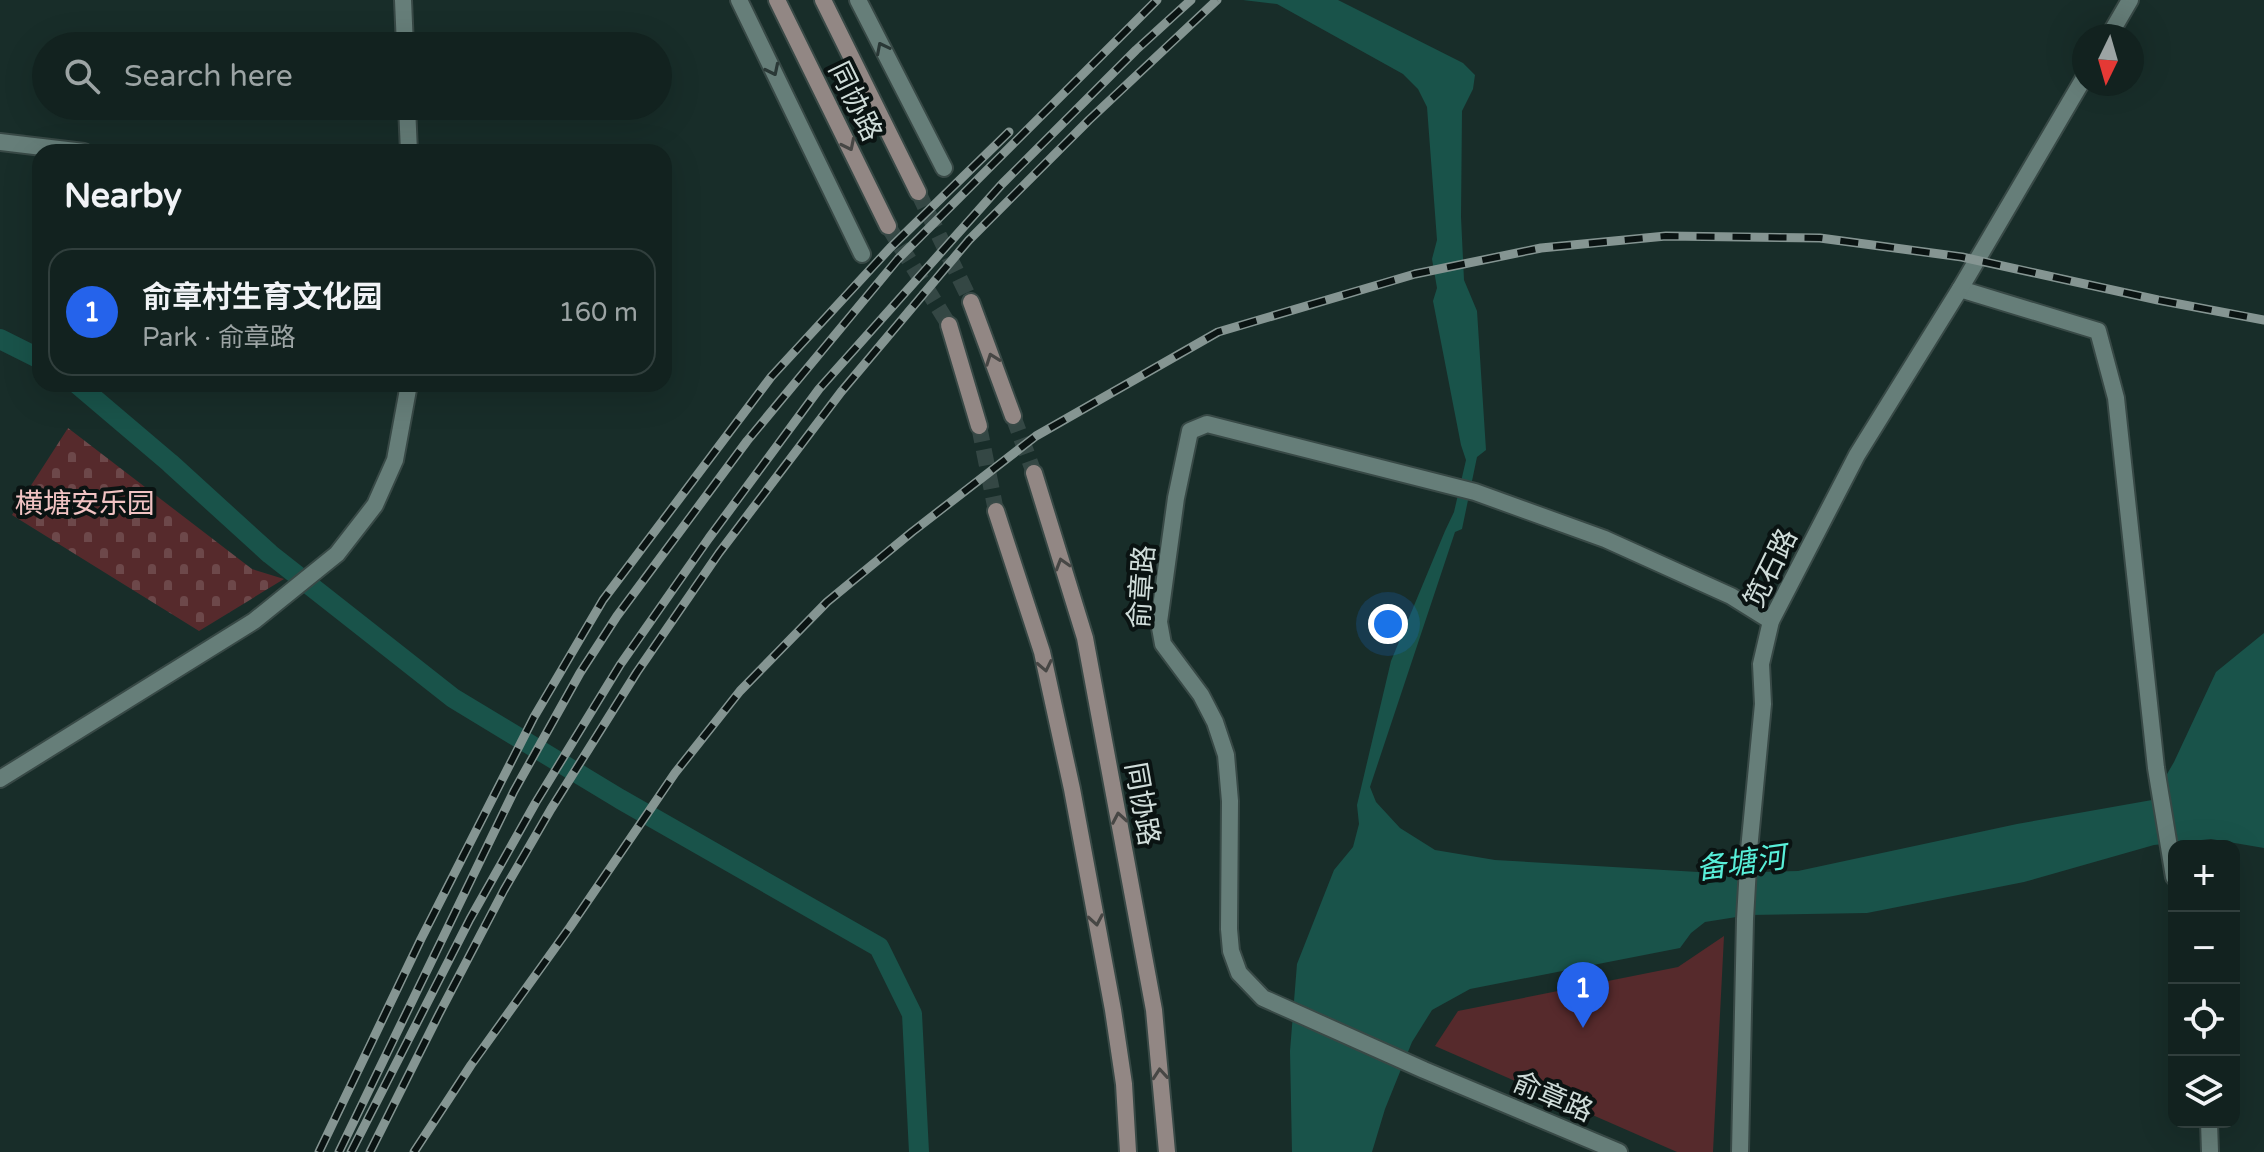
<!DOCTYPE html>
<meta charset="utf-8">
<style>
:root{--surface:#12221f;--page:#1b2a28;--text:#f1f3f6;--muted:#9ca4a4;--line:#313f3d;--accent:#2563eb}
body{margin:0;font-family:"Varela Round","Noto Sans SC",sans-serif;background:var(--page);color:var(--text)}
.controls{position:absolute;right:24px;bottom:24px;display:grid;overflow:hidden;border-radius:16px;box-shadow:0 8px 32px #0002}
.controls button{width:72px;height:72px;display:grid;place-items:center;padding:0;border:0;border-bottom:2px solid var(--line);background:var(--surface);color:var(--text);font:40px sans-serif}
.compass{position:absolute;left:2072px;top:24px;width:72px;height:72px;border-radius:50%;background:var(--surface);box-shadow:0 8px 32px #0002;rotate:185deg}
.you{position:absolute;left:1388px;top:624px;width:28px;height:28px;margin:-20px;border:6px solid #fff;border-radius:50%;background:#1a73e8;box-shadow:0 0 0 12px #1a73e833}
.badge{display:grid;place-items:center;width:52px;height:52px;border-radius:50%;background:var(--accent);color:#fff;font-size:26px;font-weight:700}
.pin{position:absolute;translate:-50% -66px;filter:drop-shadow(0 2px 4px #0008)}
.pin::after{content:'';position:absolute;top:42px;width:28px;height:24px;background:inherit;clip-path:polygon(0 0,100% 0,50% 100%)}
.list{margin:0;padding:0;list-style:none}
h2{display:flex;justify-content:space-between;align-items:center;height:104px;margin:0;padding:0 32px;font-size:34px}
h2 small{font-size:26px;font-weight:400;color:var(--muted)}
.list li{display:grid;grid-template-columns:52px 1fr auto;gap:24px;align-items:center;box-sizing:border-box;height:128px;margin:0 16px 16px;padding:0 16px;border:2px solid var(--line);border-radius:24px}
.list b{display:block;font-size:30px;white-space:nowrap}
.list p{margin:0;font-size:26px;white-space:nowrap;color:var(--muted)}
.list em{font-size:26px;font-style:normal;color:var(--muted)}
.icon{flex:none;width:44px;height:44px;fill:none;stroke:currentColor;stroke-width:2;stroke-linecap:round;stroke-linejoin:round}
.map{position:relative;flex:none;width:2264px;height:1152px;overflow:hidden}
.search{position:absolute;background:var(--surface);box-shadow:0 8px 32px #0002;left:32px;top:32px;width:640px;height:88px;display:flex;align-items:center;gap:20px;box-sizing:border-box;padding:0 28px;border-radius:44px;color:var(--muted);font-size:30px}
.panel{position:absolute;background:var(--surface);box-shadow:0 8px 32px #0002;left:32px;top:144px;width:640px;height:248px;border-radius:24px}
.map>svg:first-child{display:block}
.green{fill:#562a2c}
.cemetery{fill:url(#cemetery-stones)}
.water{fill:#19534a}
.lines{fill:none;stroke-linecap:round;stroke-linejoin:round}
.canal{stroke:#19534a;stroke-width:20}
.secondary-tunnel{stroke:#344744;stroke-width:16;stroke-dasharray:16 8;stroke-linecap:butt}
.minor-casing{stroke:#384946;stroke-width:20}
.tertiary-casing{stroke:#384946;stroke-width:20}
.secondary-casing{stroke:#384946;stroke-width:20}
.minor{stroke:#667e79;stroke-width:16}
.tertiary{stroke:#667e79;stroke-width:16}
.secondary{stroke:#928784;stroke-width:16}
.rail-casing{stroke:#859592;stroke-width:9}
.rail{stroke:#0a1312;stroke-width:6;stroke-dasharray:18;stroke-linecap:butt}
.oneway{stroke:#2a3836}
.oneway2{stroke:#474745}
.labels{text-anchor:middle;stroke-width:8;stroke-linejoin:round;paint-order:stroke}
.street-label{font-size:28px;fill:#d0ddda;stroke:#0a1312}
.park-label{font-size:28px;fill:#f1c3c3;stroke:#0a1312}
.water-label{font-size:30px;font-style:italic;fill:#58efd9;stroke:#0a1312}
</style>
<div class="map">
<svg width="2264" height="1152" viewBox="0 0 2264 1152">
<defs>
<pattern id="cemetery-stones" width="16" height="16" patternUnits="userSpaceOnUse" patternTransform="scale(2)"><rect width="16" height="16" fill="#562a2c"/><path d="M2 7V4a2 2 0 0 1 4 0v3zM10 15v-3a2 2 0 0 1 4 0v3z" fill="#6d484a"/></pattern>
</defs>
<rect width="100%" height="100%" fill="#182d29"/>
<path class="green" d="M1724,936L1713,1152H1677L1435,1046L1458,1011L1678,967Z"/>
<path class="cemetery" d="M68,428L252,569L284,579L199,631L12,515Z"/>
<path class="water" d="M1243,0H1338L1463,63L1475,75L1473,89L1462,111L1461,217L1464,280L1477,311L1486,450L1477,457L1462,529L1455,532L1370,787L1376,802L1400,828L1435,850L1495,860L1715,873L1798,871L2017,824L2152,800L2174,762L2216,672L2264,633V848L2211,839L2154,845L2024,882L1867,913L1749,915L1705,922L1691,933L1680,948L1470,989L1432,1010L1412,1042L1385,1109L1372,1152H1292L1290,1051L1297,964L1334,870L1353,847L1359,824L1357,805L1391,661L1445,531L1454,512L1466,460L1461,445L1433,301L1437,288L1432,259L1437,240L1427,107L1418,89L1403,74L1277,4Z"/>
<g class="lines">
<g class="canal">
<path d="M0,339L40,359"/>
<path d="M77,384L170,463L270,554L453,698L620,799L879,947L912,1014L919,1152"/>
</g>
<g class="secondary-tunnel">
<path d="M918,192L971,302"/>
<path d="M888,226L949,325"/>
<path d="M1013,416L1034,473"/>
<path d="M979,426L996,511"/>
</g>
<defs>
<g id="minor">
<path d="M403,0L405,46"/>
<path d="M2109,36L2130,0"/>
<path d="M407,106L409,152"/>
<path d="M0,142L84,152"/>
<path d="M1960,289L2098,331L2116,398L2156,768L2174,877"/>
<path d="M0,779L254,621L337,554L375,505L395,460L409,384"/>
<path d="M2209,1122L2210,1152"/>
<path d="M1619,1152L1424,1070L1263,998L1239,973L1231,951L1229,929L1230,801L1226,755L1215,722L1201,695L1163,644L1159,622L1176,498L1190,431L1207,424L1475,492L1605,539L1731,596L1771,621"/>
<path d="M1740,1152L1745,919L1749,850L1763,704L1761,664L1771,621L1857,455L1960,289L2084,78"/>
</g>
<g id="tertiary">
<path d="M739,0L862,254"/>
<path d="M858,0L944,168"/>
</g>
<g id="secondary">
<path d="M777,0L888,226"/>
<path d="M823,0L918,192"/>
<path d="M971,302L1013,416"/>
<path d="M949,325L979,426"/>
<path d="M1034,473L1085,638L1154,1010L1167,1152"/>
<path d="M996,511L1042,652L1072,789L1113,1010L1124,1084L1128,1152"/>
</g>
</defs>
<use href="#minor" class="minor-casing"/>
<use href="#tertiary" class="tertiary-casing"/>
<use href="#secondary" class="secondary-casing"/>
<use href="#minor" class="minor"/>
<use href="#tertiary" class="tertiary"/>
<use href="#secondary" class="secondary"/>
<defs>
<g id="rail">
<path d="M319,1152L421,939L534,717L603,600L771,377L890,248L1009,132"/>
<path d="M339,1152L514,791L580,673L617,616L747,441L898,259L1157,0"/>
<path d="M351,1152L470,919L536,802L620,665L709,538L819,389L1002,184L1136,50L1191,0"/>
<path d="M370,1152L439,1014L504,890L551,809L637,672L719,553L841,392L969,240L1089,120L1217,0"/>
<path d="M414,1152L471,1065L570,927L675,773L740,691L827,602L912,532L1036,436L1218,332L1415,274L1541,248L1666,236L1820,238L1962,257L2158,300L2264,320"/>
</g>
</defs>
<use href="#rail" class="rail-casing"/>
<use href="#rail" class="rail"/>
</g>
<defs><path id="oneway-chevron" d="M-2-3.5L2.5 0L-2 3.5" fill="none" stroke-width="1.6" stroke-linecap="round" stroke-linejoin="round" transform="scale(2)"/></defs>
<g class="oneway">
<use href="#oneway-chevron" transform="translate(882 48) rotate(-117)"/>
<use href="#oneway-chevron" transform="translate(773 70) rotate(64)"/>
</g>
<g class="oneway2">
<use href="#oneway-chevron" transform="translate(849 145) rotate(64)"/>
<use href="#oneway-chevron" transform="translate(992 359) rotate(-110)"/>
<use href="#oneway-chevron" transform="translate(1062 564) rotate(-107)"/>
<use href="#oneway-chevron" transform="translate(1045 666) rotate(78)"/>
<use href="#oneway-chevron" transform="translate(1119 818) rotate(-100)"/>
<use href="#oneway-chevron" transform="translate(1096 920) rotate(80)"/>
<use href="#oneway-chevron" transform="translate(1160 1074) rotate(-95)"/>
</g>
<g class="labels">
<g class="street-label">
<text transform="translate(856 101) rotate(64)" y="10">同协路</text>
<text transform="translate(1770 568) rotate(-64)" y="10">笕石路</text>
<text transform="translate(1141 587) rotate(-86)" y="10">俞章路</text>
<text transform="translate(1143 804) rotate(80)" y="10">同协路</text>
<text transform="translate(1553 1096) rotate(23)" y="10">俞章路</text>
</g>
<g class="park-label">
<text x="85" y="513">横塘安乐园</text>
</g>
<g class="water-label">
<text transform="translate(1741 863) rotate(-8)" y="10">备塘河</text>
</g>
</g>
</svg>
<div class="controls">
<button>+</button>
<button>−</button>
<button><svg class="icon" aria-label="locate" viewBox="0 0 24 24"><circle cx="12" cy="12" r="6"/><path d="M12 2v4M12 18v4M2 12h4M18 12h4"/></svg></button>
<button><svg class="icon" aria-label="layers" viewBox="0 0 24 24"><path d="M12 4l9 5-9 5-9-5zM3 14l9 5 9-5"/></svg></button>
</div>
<svg class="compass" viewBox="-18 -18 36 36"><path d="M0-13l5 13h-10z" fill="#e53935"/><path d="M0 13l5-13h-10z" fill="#9ca4a4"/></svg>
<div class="you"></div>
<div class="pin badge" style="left:1583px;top:1028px">1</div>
<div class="search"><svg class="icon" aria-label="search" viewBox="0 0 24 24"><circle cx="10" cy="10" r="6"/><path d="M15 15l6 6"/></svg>Search here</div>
<section class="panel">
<h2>Nearby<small></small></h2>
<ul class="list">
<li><span class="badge">1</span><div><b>俞章村生育文化园</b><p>Park · 俞章路</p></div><em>160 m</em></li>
</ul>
</section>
</div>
